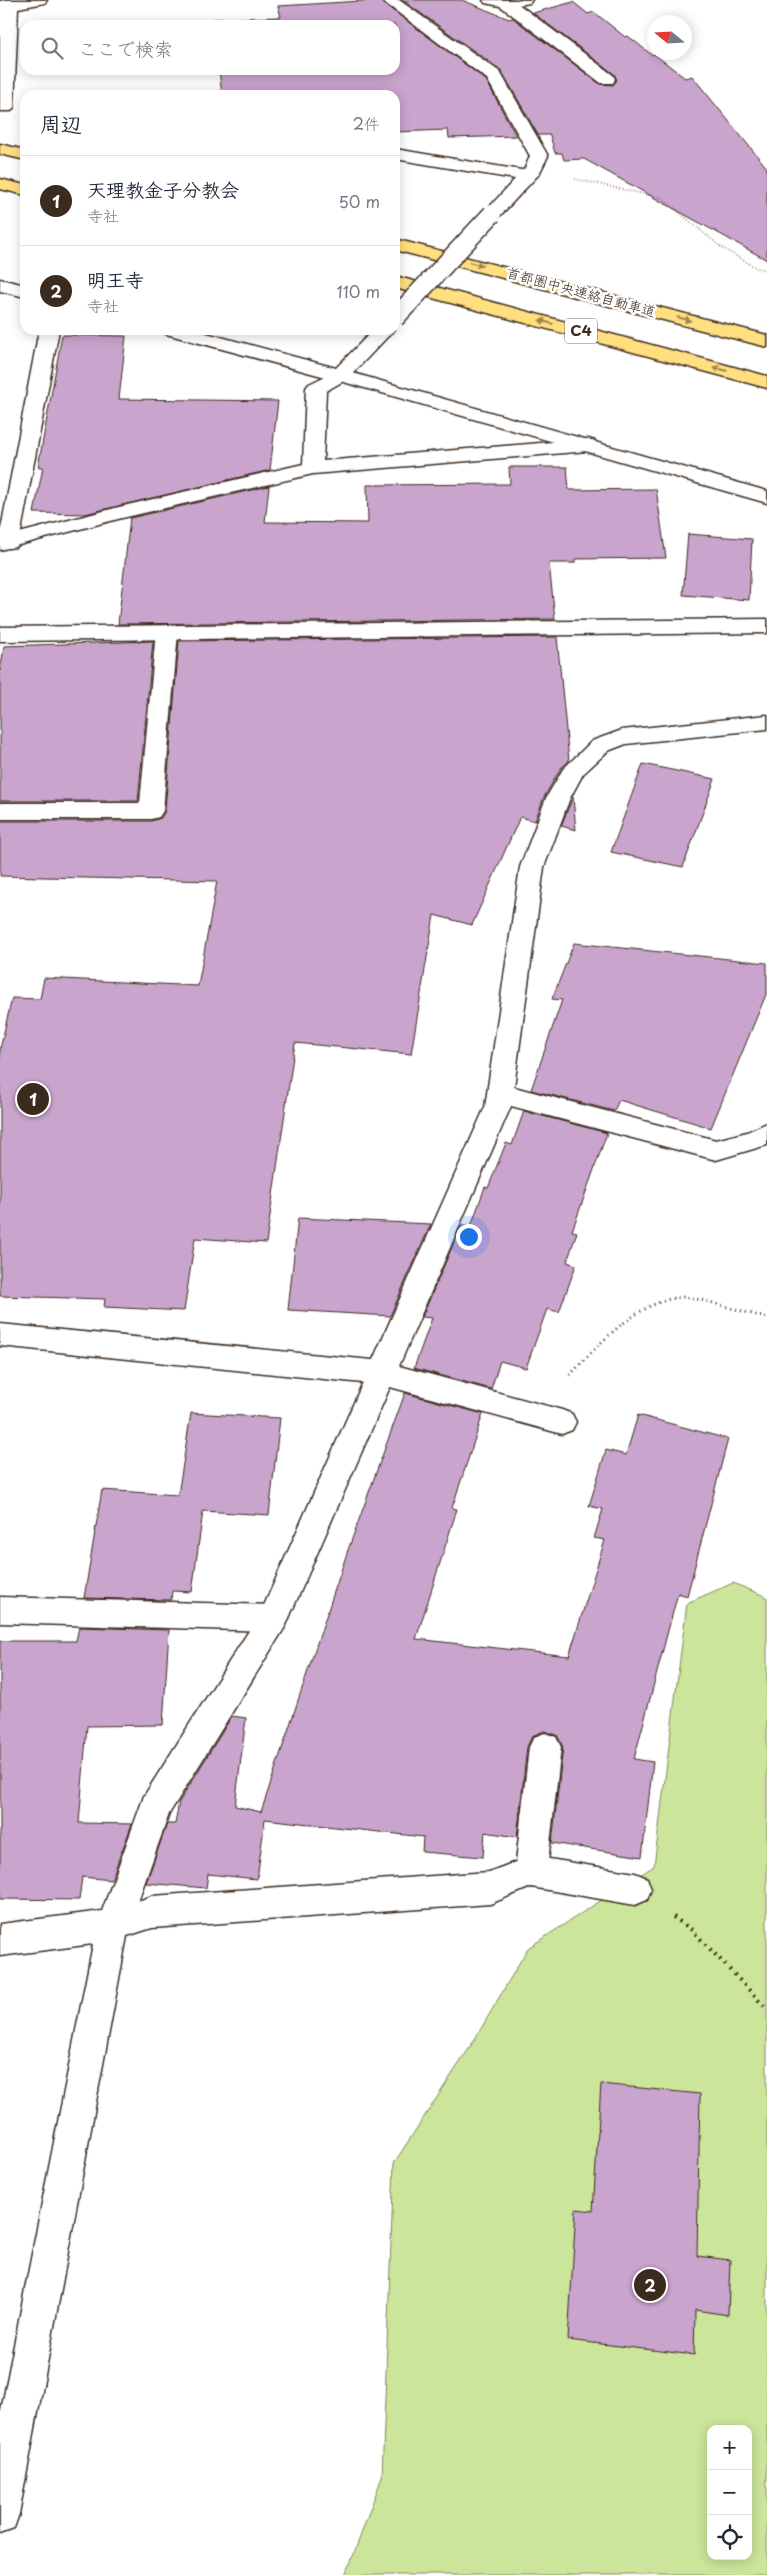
<!DOCTYPE html>
<html lang="ja">
<meta charset="utf-8">
<style>
:root{--surface:#fff;--page:#f2f2f3;--text:#1f2937;--muted:#747a83;--line:#e0e1e3;--accent:#3b2a1e}
body{margin:0;font-family:"Playpen Sans","Klee One",sans-serif;background:var(--page);color:var(--text)}
.controls{position:absolute;right:15px;bottom:15px;display:grid;overflow:hidden;border-radius:10px;box-shadow:0 2px 12px #0003}
.controls button{width:45px;height:45px;display:grid;place-items:center;padding:0;border:0;border-bottom:1px solid var(--line);background:var(--surface);color:var(--text);font:25px sans-serif}
.compass{position:absolute;left:647px;top:15px;width:45px;height:45px;border-radius:50%;background:var(--surface);box-shadow:0 2px 12px #0003;rotate:288deg}
.you{position:absolute;left:468px;top:1236px;width:18px;height:18px;margin:-12px;border:4px solid #fff;border-radius:50%;background:#1a73e8;box-shadow:0 0 0 8px #1a73e833}
.badge{display:grid;place-items:center;width:32px;height:32px;border-radius:50%;background:var(--accent);color:#fff;font-size:16px;font-weight:700}
.pin{position:absolute;translate:-50% -50%;border:2px solid #fff;box-shadow:0 1px 5px #0006}
.list{margin:0;padding:0;list-style:none}
h2{display:flex;justify-content:space-between;align-items:center;height:65px;margin:0;padding:0 20px;font-size:21px}
h2 small{font-size:16px;font-weight:400;color:var(--muted)}
.list li{display:grid;grid-template-columns:32px 1fr auto;gap:15px;align-items:center;box-sizing:border-box;height:90px;padding:0 20px;border-top:1px solid var(--line)}
.list b{display:block;font-size:19px;white-space:nowrap}
.list p{margin:0;font-size:16px;white-space:nowrap;color:var(--muted)}
.list em{font-size:16px;font-style:normal;color:var(--muted)}
.icon{flex:none;width:28px;height:28px;fill:none;stroke:currentColor;stroke-width:2;stroke-linecap:round;stroke-linejoin:round}
.map{position:relative;flex:none;width:767px;height:2575px;overflow:hidden}
.search{position:absolute;background:var(--surface);box-shadow:0 2px 12px #0003;left:20px;top:20px;width:380px;height:55px;display:flex;align-items:center;gap:12px;box-sizing:border-box;padding:0 18px;border-radius:15px;color:var(--muted);font-size:19px}
.panel{position:absolute;background:var(--surface);box-shadow:0 2px 12px #0003;left:20px;top:90px;width:380px;height:245px;border-radius:15px}
.map>svg:first-child{display:block}
.green{fill:#cbe59b;stroke:#83885c;fill-rule:evenodd}
.building{fill:#c9a4cd;stroke:#3b2a1e}
.lines{fill:none;stroke-linecap:round;stroke-linejoin:round}
.service-casing{stroke:#3b2a1e;stroke-width:3}
.minor-casing{stroke:#3b2a1e;stroke-width:3}
.motorway-casing{stroke:#3b2a1e;stroke-width:3}
.path-far2{stroke:#3b2a1e;stroke-width:2;stroke-dasharray:0.5 2.5;stroke-linecap:butt}
.path-far1{stroke:#3b2a1e;stroke-width:3;stroke-dasharray:1 4;stroke-linecap:butt}
.path{stroke:#3b2a1e;stroke-width:4;stroke-dasharray:2 5;stroke-linecap:butt}
.service{fill:#fff;fill-rule:evenodd}
.minor{fill:#fff;fill-rule:evenodd}
.motorway{fill:#ffdf80;fill-rule:evenodd}
.minor-bridge-casing{stroke:#3b2a1e;stroke-width:21;stroke-linecap:butt}
.minor-bridge{stroke:#fff;stroke-width:18}
.oneway{fill:#9d844f}
.labels{text-anchor:middle;stroke-width:5;stroke-linejoin:round;paint-order:stroke}
.far-street-label{font-size:14px;fill:#3b2a1e;stroke:#fff}
.shield{fill:#fff;stroke:#766a62;stroke-width:1}
.shield-label{font-size:15px;font-weight:bold;fill:#3b2a1e}
</style>
<div class="map">
<svg width="767" height="2575" viewBox="0 0 767 2575">
<rect width="100%" height="100%" fill="#fff"/>
<filter id="ink" filterUnits="userSpaceOnUse"><feTurbulence type="fractalNoise" baseFrequency=".02" numOctaves="2"/><feDisplacementMap in="SourceGraphic" scale="10" xChannelSelector="R" yChannelSelector="G"/><feConvolveMatrix kernelMatrix="1 2 1 2 8 2 1 2 1" color-interpolation-filters="sRGB"/></filter>
<g filter="url(#ink)">
<path class="green" d="M733,1583L767,1597V2575H346L382,2477L394,2163L472,2044L528,1948L654,1866L687,1603ZM711,2429H748V2556H711Z"/>
<g class="building">
<path d="M379,0L486,80L516,136L449,138L448,130L395,132V95H222L219,70H395V25H214L213,19L281,17L278,6Z"/>
<path d="M402,0H462L509,19L513,18L600,84L613,85L617,80L614,74L533,13L573,2L588,14L594,12L625,37L628,36L652,55L654,54L685,78L692,76L767,168V260L584,159L564,160L562,153H555L550,135H538L501,70Z"/>
<path d="M62,335L126,336L119,399L278,401L270,470L85,514L34,513L43,467H38Z"/>
<path d="M509,467H567L569,490L656,489L666,558L575,559V563H549L555,619L118,624L130,518L269,486L265,522L368,523L367,485L510,484Z"/>
<path d="M688,534L752,539L749,600L683,595Z"/>
<path d="M557,637L569,761L561,768L544,797L535,821L520,817L472,925L434,915L411,1054L295,1043L266,1243L195,1238L184,1311L104,1307L105,1299L0,1296V1049L12,998L40,999L44,978L198,986L217,881L0,876V821H151L161,818L165,811L179,641Z"/>
<path d="M153,641L138,801H0V673L4,646Z"/>
<path d="M643,764L715,779L683,867L611,852Z"/>
<path d="M573,797L576,830L561,826Z"/>
<path d="M574,943L767,963V992L711,1128L619,1100L614,1111L531,1090L562,1000L552,999Z"/>
<path d="M524,1111L607,1133L572,1231L577,1232L567,1262L576,1265L559,1312L547,1309L526,1368L500,1361L491,1389L414,1368L432,1318L422,1317L461,1226H471L485,1187L488,1188L506,1143L512,1145Z"/>
<path d="M298,1218L431,1224L390,1316L288,1310Z"/>
<path d="M405,1393L483,1414L452,1508L457,1509L416,1639L569,1656L605,1540L594,1538L603,1509L589,1506L606,1450L626,1455L638,1415L728,1439L687,1596L678,1593L634,1759L653,1762L642,1857L552,1843L563,1747L557,1735L544,1731L532,1736L527,1747L517,1837L485,1832L483,1857L422,1852L423,1837L265,1819L257,1879L208,1874L206,1888L146,1883L167,1824H175L179,1802L232,1716L246,1718L235,1806L261,1812L348,1550Z"/>
<path d="M191,1413L280,1418L269,1515L203,1511L192,1592L172,1591L171,1600L84,1598L102,1490L178,1495Z"/>
<path d="M79,1627L169,1630L163,1725L87,1726L79,1823L132,1824L111,1880L82,1877L79,1900L0,1899V1641H76Z"/>
<path d="M601,2084L700,2094L697,2256L730,2260L728,2315L695,2310L694,2355L568,2340L576,2209L593,2211Z"/>
</g>
<g class="lines">
<defs>
<g id="service">
<path d="M498,0H513L613,75L615,79L613,83H601L499,5Z"/>
<path d="M395,149L533,172L536,176L533,180L527,181L395,159Z"/>
<path d="M340,369L347,371L350,375L347,379L326,391L323,461L588,439L595,441L598,445L595,449L588,451L313,474L122,518L0,550V538L119,507L303,464L306,388L309,384Z"/>
<path d="M167,625L175,627L178,632L163,811L159,817L151,819H0V803H140L156,632L159,627Z"/>
<path d="M0,1324L382,1361L392,1365L396,1373L392,1381L382,1385L0,1346Z"/>
<path d="M0,1597L274,1605L285,1609L289,1618L285,1627L274,1631L0,1623Z"/>
<path d="M545,1733L556,1737L561,1747L547,1871L543,1882L531,1886L519,1882L515,1871L529,1747L534,1737Z"/>
</g>
<g id="minor">
<path d="M7,0H47L45,3L18,8L14,107L11,111H0V1Z"/>
<path d="M381,0H399L500,72L548,156L539,174L498,218H486L483,214L525,168L530,156L487,79Z"/>
<path d="M483,0H532L530,3L505,7L485,3Z"/>
<path d="M0,279L25,285V297L0,291Z"/>
<path d="M39,330H59L19,542L16,547L9,548L0,544V534Z"/>
<path d="M163,330H195L336,368L373,330H394L353,373L767,491V503L333,379L166,334Z"/>
<path d="M767,619V633L0,641V627Z"/>
<path d="M767,715V729L626,744L608,751L583,774L570,798L544,867L514,1087L716,1140L747,1132L767,1123V1145L716,1160L511,1106L399,1366L562,1410L572,1414L576,1422L572,1430L562,1434L390,1387L285,1627L169,1814L138,1901L152,1896L489,1872L531,1856L635,1873L647,1878L651,1889L647,1900L635,1905L531,1887L490,1904L152,1928L127,1936L19,2514L14,2528L0,2533V2416L93,1944L0,1956V1924L102,1911L144,1796L262,1610L485,1107L520,867L546,798L563,769L592,741L622,730Z"/>
</g>
<g id="motorway">
<path d="M0,144L25,150V160L0,154Z"/>
<path d="M0,179L25,185V195L0,189Z"/>
<path d="M395,239L767,335V347L395,250Z"/>
<path d="M395,276L767,376V388L395,288Z"/>
</g>
</defs>
<use href="#service" class="service-casing"/>
<use href="#minor" class="minor-casing"/>
<use href="#motorway" class="motorway-casing"/>
<path class="path-far2" d="M575,179L662,198L722,248L757,268L767,270"/>
<path class="path-far1" d="M570,1375C599,1344 636,1302 681,1297C695,1296 750,1314 767,1318"/>
<path class="path" d="M673,1917L692,1930L767,2009"/>
<use href="#service" class="service"/>
<use href="#minor" class="minor"/>
<use href="#motorway" class="motorway"/>
<defs>
<path id="minor-bridge" d="M395,318L492,214"/>
</defs>
<use href="#minor-bridge" class="minor-bridge-casing"/>
<use href="#minor-bridge" class="minor-bridge"/>
</g>
<defs><path id="oneway-solid" d="M-6-.8H1V-3.2L6.5 0L1 3.2V.8H-6Z" transform="scale(1.25)"/></defs>
<g class="oneway">
<use href="#oneway-solid" transform="translate(476 264) rotate(14)"/>
<use href="#oneway-solid" transform="translate(684 319) rotate(15)"/>
<use href="#oneway-solid" transform="translate(546 322) rotate(-165)"/>
<use href="#oneway-solid" transform="translate(720 369) rotate(-165)"/>
</g>
</g>
<g class="labels">
<g class="far-street-label">
<text transform="translate(581 292) rotate(15)" y="5">首都圏中央連絡自動車道</text>
</g>
<rect class="shield" x="565" y="318.5" width="32" height="25" rx="4"/>
<g class="shield-label">
<text x="581" y="336">C4</text>
</g>
</g>
</svg>
<div class="controls">
<button>+</button>
<button>−</button>
<button><svg class="icon" aria-label="locate" viewBox="0 0 24 24"><circle cx="12" cy="12" r="6"/><path d="M12 2v4M12 18v4M2 12h4M18 12h4"/></svg></button>
</div>
<svg class="compass" viewBox="-18 -18 36 36"><path d="M0-13l5 13h-10z" fill="#e53935"/><path d="M0 13l5-13h-10z" fill="#747a83"/></svg>
<div class="you"></div>
<div class="pin badge" style="left:33px;top:1099px">1</div>
<div class="pin badge" style="left:650px;top:2285px">2</div>
<div class="search"><svg class="icon" aria-label="search" viewBox="0 0 24 24"><circle cx="10" cy="10" r="6"/><path d="M15 15l6 6"/></svg>ここで検索</div>
<section class="panel">
<h2>周辺<small>2件</small></h2>
<ul class="list">
<li><span class="badge">1</span><div><b>天理教金子分教会</b><p>寺社</p></div><em>50 m</em></li>
<li><span class="badge">2</span><div><b>明王寺</b><p>寺社</p></div><em>110 m</em></li>
</ul>
</section>
</div>
